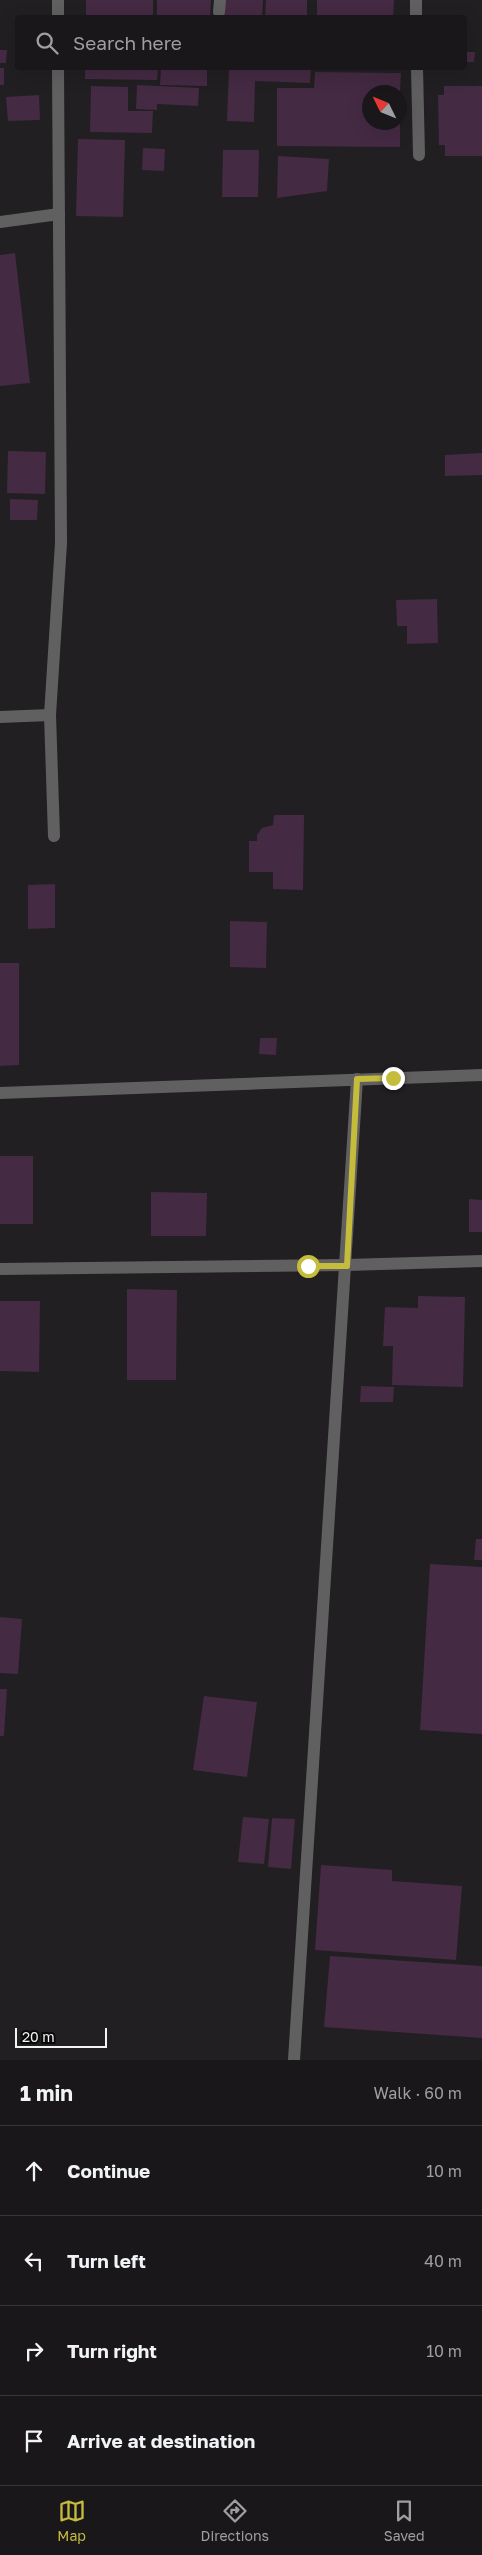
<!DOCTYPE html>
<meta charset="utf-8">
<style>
:root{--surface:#191719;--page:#222022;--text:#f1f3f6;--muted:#9f9fa2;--line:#373638;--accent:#c6bc3c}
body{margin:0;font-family:"Golos Text",sans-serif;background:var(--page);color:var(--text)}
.compass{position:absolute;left:362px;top:85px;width:45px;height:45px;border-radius:50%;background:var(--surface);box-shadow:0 5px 20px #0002;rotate:313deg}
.scale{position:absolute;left:15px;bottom:12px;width:92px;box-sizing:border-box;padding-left:5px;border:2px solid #f4f3f4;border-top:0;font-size:14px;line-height:18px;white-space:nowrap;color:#f4f3f4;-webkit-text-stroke:4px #0a090a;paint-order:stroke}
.stop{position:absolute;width:15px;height:15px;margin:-11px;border:4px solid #c6bc3c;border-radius:50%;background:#fff}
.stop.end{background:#c6bc3c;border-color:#fff;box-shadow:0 1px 5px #0008}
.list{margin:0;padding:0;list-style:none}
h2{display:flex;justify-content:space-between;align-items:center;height:65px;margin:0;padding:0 20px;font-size:21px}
h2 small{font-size:16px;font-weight:400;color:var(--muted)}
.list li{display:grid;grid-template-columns:32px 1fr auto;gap:15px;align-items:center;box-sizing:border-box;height:90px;padding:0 20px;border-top:1px solid var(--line)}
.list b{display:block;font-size:19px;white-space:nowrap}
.list em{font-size:16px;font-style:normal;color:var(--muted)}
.icon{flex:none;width:28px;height:28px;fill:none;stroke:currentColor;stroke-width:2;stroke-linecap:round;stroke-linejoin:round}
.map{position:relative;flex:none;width:482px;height:2060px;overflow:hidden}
.search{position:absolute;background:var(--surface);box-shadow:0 5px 20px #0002;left:15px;right:15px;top:15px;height:55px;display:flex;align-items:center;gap:12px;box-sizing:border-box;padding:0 18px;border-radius:5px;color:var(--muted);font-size:19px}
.sheet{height:425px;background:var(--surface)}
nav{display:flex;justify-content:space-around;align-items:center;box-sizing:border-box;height:70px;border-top:1px solid var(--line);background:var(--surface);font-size:14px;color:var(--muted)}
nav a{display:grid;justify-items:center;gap:2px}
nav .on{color:var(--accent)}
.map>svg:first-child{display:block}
.building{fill:#442a43}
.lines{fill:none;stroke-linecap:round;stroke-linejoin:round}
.lane{stroke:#616061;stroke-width:12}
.street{stroke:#616061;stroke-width:12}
.route{stroke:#c6bc3c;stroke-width:6}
</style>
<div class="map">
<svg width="482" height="2060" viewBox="0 0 482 2060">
<rect width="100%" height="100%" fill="#211f21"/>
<g class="building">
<rect x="86" y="0" width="67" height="18"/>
<path d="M157,0H211L210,18H157Z"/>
<path d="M224,0H263L262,18H224Z"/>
<path d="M266,0H307V18H265Z"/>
<path d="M317,0H394L393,18H317Z"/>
<path d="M0,50H7L6,63H0Z"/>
<path d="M464,52H475L474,62H464Z"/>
<rect x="0" y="68" width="4" height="17"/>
<path d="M85,68H158L157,80L85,79Z"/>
<path d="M161,68H207V86L160,85Z"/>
<path d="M229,68H311L310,83L255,81L254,122L227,121Z"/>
<path d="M315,72L401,73L400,92H370V122H400V147L277,146V88H314Z"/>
<path d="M137,85L199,88L198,106L157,104V110L136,109Z"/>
<path d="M91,86L128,87V111H153L152,133L90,132Z"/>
<path d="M444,86H482V156H445V145H439L438,95H444Z"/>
<path d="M39,95L40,120L8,121L6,97Z"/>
<path d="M78,139L125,140L123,217L76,216Z"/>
<path d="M143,148L165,149L164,171L142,170Z"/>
<path d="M223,150H259L258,197H222Z"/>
<path d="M278,156L329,159L327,191L277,198Z"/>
<path d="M15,253L30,383L0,386V255Z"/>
<path d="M8,451L46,452L45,494L7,493Z"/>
<path d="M482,453V475L445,476V455Z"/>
<path d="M10,499L38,500L37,520H10Z"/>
<path d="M437,599L438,643L407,644V626H397L396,600Z"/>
<path d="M274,815H304L303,890L273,889V872H249V841H257V835L262,828L273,825Z"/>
<path d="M55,884V928L28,929V885Z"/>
<path d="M230,921L267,922L266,968L230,967Z"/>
<path d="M0,963H19V1065L0,1066Z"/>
<path d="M260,1038H277L276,1055L259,1054Z"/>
<rect x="0" y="1156" width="33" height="68"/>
<path d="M151,1192L207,1193L206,1236H151Z"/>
<path d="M469,1199L482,1200V1232H469Z"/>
<path d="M127,1289L177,1290L176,1380H127Z"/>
<path d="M418,1296L465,1297L463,1387L392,1385L393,1346H383L385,1307L418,1308Z"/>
<path d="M0,1301H40L39,1372L0,1371Z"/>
<path d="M361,1386L394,1387L393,1402H360Z"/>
<path d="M476,1539H482V1560H474Z"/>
<path d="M430,1564L482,1567V1734L420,1730Z"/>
<path d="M0,1617L22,1619L18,1674L0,1673Z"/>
<path d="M0,1689H7L4,1736H0Z"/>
<path d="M204,1696L257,1702L247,1777L193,1770Z"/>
<path d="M243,1817L269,1819L264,1864L238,1862Z"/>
<path d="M272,1818L295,1819L291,1869L268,1867Z"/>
<path d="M321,1865L392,1870V1881L462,1886L456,1960L315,1950Z"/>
<path d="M330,1956L482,1966V2038L324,2027Z"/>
</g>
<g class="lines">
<g class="lane">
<path d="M58,0V18"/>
<path d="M0,717L50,715"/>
<path d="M54,836L50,715L61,543L58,68"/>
<path d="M0,1093L482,1075"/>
<path d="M0,1269L347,1265L482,1261"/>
<path d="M294,2060L357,1079"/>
</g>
<g class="street">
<path d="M416,0V18"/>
<path d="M219,12L220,0"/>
<path d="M417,68L419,155"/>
<path d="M0,222L59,214"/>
</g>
</g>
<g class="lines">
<path class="route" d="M308,1266H347L357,1079L393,1078"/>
</g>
</svg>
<svg class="compass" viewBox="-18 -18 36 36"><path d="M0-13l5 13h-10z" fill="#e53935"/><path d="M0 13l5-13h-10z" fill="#9f9fa2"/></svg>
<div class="scale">20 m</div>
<div class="stop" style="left:308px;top:1266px"></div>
<div class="stop end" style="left:393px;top:1078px"></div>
<div class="search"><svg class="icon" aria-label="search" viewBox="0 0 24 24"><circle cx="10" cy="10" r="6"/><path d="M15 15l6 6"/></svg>Search here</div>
</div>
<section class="sheet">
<h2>1 min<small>Walk · 60 m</small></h2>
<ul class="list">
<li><svg class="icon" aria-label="ahead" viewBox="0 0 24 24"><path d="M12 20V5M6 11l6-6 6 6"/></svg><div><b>Continue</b></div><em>10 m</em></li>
<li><svg class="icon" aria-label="left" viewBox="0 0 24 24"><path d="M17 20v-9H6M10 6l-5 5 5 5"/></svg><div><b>Turn left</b></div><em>40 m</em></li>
<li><svg class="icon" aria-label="right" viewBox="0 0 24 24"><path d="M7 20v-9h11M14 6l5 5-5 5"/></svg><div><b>Turn right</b></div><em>10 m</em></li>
<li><svg class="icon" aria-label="arrive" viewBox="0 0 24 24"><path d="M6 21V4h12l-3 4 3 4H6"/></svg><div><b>Arrive at destination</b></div></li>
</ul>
</section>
<nav>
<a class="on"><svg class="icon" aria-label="map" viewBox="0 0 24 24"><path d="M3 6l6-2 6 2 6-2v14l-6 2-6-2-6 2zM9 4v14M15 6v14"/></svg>Map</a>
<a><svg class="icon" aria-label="directions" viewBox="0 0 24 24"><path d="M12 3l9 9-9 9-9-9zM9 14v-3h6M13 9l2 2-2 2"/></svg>Directions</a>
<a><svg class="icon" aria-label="saved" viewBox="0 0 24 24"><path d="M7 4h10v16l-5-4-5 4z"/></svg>Saved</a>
</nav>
